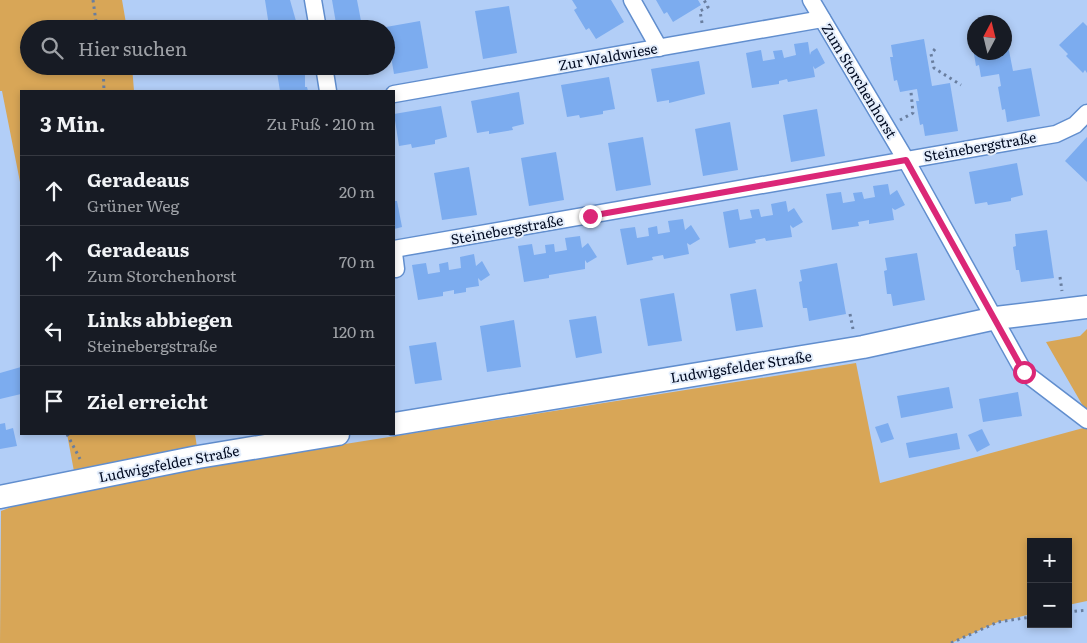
<!DOCTYPE html>
<html lang="de">
<meta charset="utf-8">
<style>
:root{--surface:#171b24;--page:#242831;--text:#f1f3f6;--muted:#9ea1a6;--line:#363941}
body{margin:0;font-family:Literata,serif;background:var(--page);color:var(--text)}
.controls{position:absolute;right:15px;bottom:15px;display:grid;overflow:hidden;border-radius:0px;box-shadow:0 2px 8px #0003}
.controls button{width:45px;height:45px;display:grid;place-items:center;padding:0;border:0;border-bottom:1px solid var(--line);background:var(--surface);color:var(--text);font:25px sans-serif}
.compass{position:absolute;left:967px;top:15px;width:45px;height:45px;border-radius:50%;background:var(--surface);box-shadow:0 2px 8px #0003;rotate:7deg}
.stop{position:absolute;width:15px;height:15px;margin:-11px;border:4px solid #db2777;border-radius:50%;background:#fff}
.stop.end{background:#db2777;border-color:#fff;box-shadow:0 1px 5px #0008}
.list{margin:0;padding:0;list-style:none}
h2{display:flex;justify-content:space-between;align-items:center;height:65px;margin:0;padding:0 20px;font-size:21px}
h2 small{font-size:16px;font-weight:400;color:var(--muted)}
.list li{display:grid;grid-template-columns:32px 1fr auto;gap:15px;align-items:center;box-sizing:border-box;height:70px;padding:0 20px;border-top:1px solid var(--line)}
.list b{display:block;font-size:19px;white-space:nowrap}
.list p{margin:0;font-size:16px;white-space:nowrap;color:var(--muted)}
.list em{font-size:16px;font-style:normal;color:var(--muted)}
.icon{flex:none;width:28px;height:28px;fill:none;stroke:currentColor;stroke-width:2;stroke-linecap:round;stroke-linejoin:round}
.map{position:relative;flex:none;width:1087px;height:643px;overflow:hidden}
.search{position:absolute;background:var(--surface);box-shadow:0 2px 8px #0003;left:20px;top:20px;width:375px;height:55px;display:flex;align-items:center;gap:12px;box-sizing:border-box;padding:0 18px;border-radius:28px;color:var(--muted);font-size:19px}
.panel{position:absolute;background:var(--surface);box-shadow:0 2px 8px #0003;left:20px;top:90px;width:375px;height:345px;border-radius:0px}
.map>svg:first-child{display:block}
.green{fill:#d8a657}
.building{fill:#7cacef}
.lines{fill:none;stroke-linecap:round;stroke-linejoin:round}
.street-casing{stroke:#618ece;stroke-width:19}
.secondary-casing{stroke:#618ece;stroke-width:25}
.path{stroke:#697e9f;stroke-width:3;stroke-dasharray:2.5 4;stroke-linecap:butt}
.street{stroke:#fff;stroke-width:16}
.secondary{stroke:#fff;stroke-width:22}
.route{stroke:#db2777;stroke-width:6}
.labels{text-anchor:middle;stroke-width:4;stroke-linejoin:round;paint-order:stroke}
.street-label{font-size:14px;fill:#000a21;stroke:#e4eefc}
</style>
<div class="map">
<svg width="1087" height="643" viewBox="0 0 1087 643">
<rect width="100%" height="100%" fill="#b2cef7"/>
<g class="green">
<path d="M0,0H122L127,29H29V66H132L134,91H21V187L2,91H0Z"/>
<path d="M1087,329V413L1046,342L1080,336Z"/>
<path d="M856,363L880,483L1087,427V601L1068,605V542H1031V614L998,622L951,643H0L1,511L76,482L67,434H195L200,467Z"/>
</g>
<g class="building">
<path d="M265,0H290L296,21L269,26Z"/>
<path d="M332,0H357L362,26L337,29Z"/>
<path d="M572,0H611L624,22L596,39L589,28L586,30L574,10L577,8Z"/>
<path d="M656,0H698L701,5L673,22L667,12L664,14Z"/>
<path d="M509,6L517,53L483,59L475,11Z"/>
<path d="M420,21L428,68L394,74L386,27Z"/>
<path d="M1083,22L1087,26V73L1085,70L1083,73L1066,56L1068,54L1059,45Z"/>
<path d="M1004,25L1013,71L1031,68L1040,116L1007,122L1005,109L1002,110L998,87L1001,86L999,74L981,77L979,65L976,66L972,42H974V52H1004Z"/>
<path d="M924,39L932,86L950,83L958,131L925,136L923,124L920,125L916,101H919L917,89L900,92L897,80L894,81L890,57H893L891,45Z"/>
<path d="M808,42L810,55L811,52L817,48L825,63L815,69L813,66L815,77L788,82L787,79L779,81V84L752,88L746,53L761,50L763,61L775,59L773,51L782,50L784,58L796,55L794,44Z"/>
<path d="M699,61L705,94L669,103V100L657,102L651,69Z"/>
<path d="M276,66H301L303,74H305V87H307L308,91H280Z"/>
<path d="M609,77L615,109L603,111V114L580,118L579,115L567,117L561,85Z"/>
<path d="M519,92L524,124L512,127L513,130L489,134V131L477,133L471,101Z"/>
<path d="M441,106L447,137L435,140V144L412,148L411,144L399,146L394,114Z"/>
<path d="M817,109L825,156L791,162L783,115Z"/>
<path d="M730,122L738,170L703,176L695,129Z"/>
<path d="M643,137L651,185L616,191L608,143Z"/>
<path d="M1087,137V182L1065,161Z"/>
<path d="M556,152L564,200L529,206L521,158Z"/>
<path d="M1017,163L1023,195L1011,198V201L988,205L987,202L975,204L969,172Z"/>
<path d="M469,167L477,215L442,220L434,173Z"/>
<path d="M888,184L890,195L897,190L905,205L895,210L892,208L894,220L869,224V220L858,222L859,226L832,230L826,194L841,192L843,203L855,201L853,193L862,192L864,199L875,197L873,186Z"/>
<path d="M394,201H397L402,227L394,229Z"/>
<path d="M786,201L788,212L794,208L803,222L793,228L790,225L792,237L766,241L765,238L755,240L756,243L729,248L723,212L738,209L740,220L752,218L750,210L759,209L761,217L773,215L771,204Z"/>
<path d="M683,219L685,230L691,225L700,239L690,245L687,243L689,254L664,259L663,255L652,257L653,260L627,265L620,229L635,227L637,238L649,236L648,228L657,226L658,234L670,232L668,221Z"/>
<path d="M1047,230L1054,278L1021,282L1019,270H1016L1013,247L1016,246L1015,234Z"/>
<path d="M580,236L582,248L588,243L597,257L587,263L585,260V269L549,275V278L524,282L518,246L532,244L534,255L546,253L545,245L554,244L555,252L567,250L565,238Z"/>
<path d="M917,253L925,300L893,306L891,294H887L884,271L887,270L885,258Z"/>
<path d="M474,254L476,266L482,261L490,275L481,281L478,278L479,286L466,288V292L454,294V290L443,292V296L418,300L412,265L426,263L428,274L440,272L439,264L448,262L449,270L461,268L460,257Z"/>
<path d="M837,263L846,314L809,321L807,308H803L799,282L802,281L800,270Z"/>
<path d="M756,289L763,327L736,331L730,294Z"/>
<path d="M674,293L682,341L648,346L640,299Z"/>
<path d="M596,316L602,353L576,358L569,320Z"/>
<path d="M514,320L521,367L487,372L480,326Z"/>
<path d="M436,342L442,380L415,384L409,346Z"/>
<path d="M21,367V394L0,399V373Z"/>
<path d="M949,387L953,408L901,418L897,396Z"/>
<path d="M1018,392L1022,416L983,422L979,399Z"/>
<path d="M5,423L6,430L13,428L17,446L0,449V424Z"/>
<path d="M888,423L894,439L881,443L875,427Z"/>
<path d="M982,429L990,445L977,452L968,435Z"/>
<path d="M957,433L960,449L909,458L906,443Z"/>
</g>
<g class="lines">
<defs>
<g id="street">
<path d="M313,0L318,29"/>
<path d="M632,0L659,48"/>
<path d="M811,0L906,160L1024,372L1087,420"/>
<path d="M324,66L328,91"/>
<path d="M394,94L822,19"/>
<path d="M394,249L1056,134L1075,125L1087,113"/>
<path d="M394,253L396,269H394"/>
</g>
<g id="secondary">
<path d="M394,424L863,347L996,318L1087,307"/>
<path d="M0,497L198,457L338,434"/>
</g>
</defs>
<use href="#street" class="street-casing"/>
<use href="#secondary" class="secondary-casing"/>
<g class="path">
<path d="M93,0L97,29"/>
<path d="M702,23L700,11L708,7L704,0"/>
<path d="M935,49L931,54L934,68L961,85"/>
<path d="M103,66L104,91"/>
<path d="M900,120L913,113L911,92"/>
<path d="M1060,277L1062,291"/>
<path d="M850,314L853,329"/>
<path d="M67,434L80,459"/>
<path d="M1068,612L1087,610"/>
<path d="M951,643L998,622L1031,617"/>
</g>
<use href="#street" class="street"/>
<use href="#secondary" class="secondary"/>
</g>
<g class="lines">
<path class="route" d="M590,216L906,160L1024,372"/>
</g>
<g class="labels">
<g class="street-label">
<text transform="translate(608 57) rotate(-10)" y="5">Zur Waldwiese</text>
<text transform="translate(859 81) rotate(59)" y="5">Zum Storchenhorst</text>
<text transform="translate(980 147) rotate(-10)" y="5">Steinebergstraße</text>
<text transform="translate(507 230) rotate(-10)" y="5">Steinebergstraße</text>
<text transform="translate(741 367) rotate(-9)" y="5">Ludwigsfelder Straße</text>
<text transform="translate(169 464) rotate(-11)" y="5">Ludwigsfelder Straße</text>
</g>
</g>
</svg>
<div class="controls">
<button>+</button>
<button>−</button>
</div>
<svg class="compass" viewBox="-18 -18 36 36"><path d="M0-13l5 13h-10z" fill="#e53935"/><path d="M0 13l5-13h-10z" fill="#9ea1a6"/></svg>
<div class="stop" style="left:1024px;top:372px"></div>
<div class="stop end" style="left:590px;top:216px"></div>
<div class="search"><svg class="icon" aria-label="search" viewBox="0 0 24 24"><circle cx="10" cy="10" r="6"/><path d="M15 15l6 6"/></svg>Hier suchen</div>
<section class="panel">
<h2>3 Min.<small>Zu Fuß · 210 m</small></h2>
<ul class="list">
<li><svg class="icon" aria-label="ahead" viewBox="0 0 24 24"><path d="M12 20V5M6 11l6-6 6 6"/></svg><div><b>Geradeaus</b><p>Grüner Weg</p></div><em>20 m</em></li>
<li><svg class="icon" aria-label="ahead" viewBox="0 0 24 24"><path d="M12 20V5M6 11l6-6 6 6"/></svg><div><b>Geradeaus</b><p>Zum Storchenhorst</p></div><em>70 m</em></li>
<li><svg class="icon" aria-label="left" viewBox="0 0 24 24"><path d="M17 20v-9H6M10 6l-5 5 5 5"/></svg><div><b>Links abbiegen</b><p>Steinebergstraße</p></div><em>120 m</em></li>
<li><svg class="icon" aria-label="arrive" viewBox="0 0 24 24"><path d="M6 21V4h12l-3 4 3 4H6"/></svg><div><b>Ziel erreicht</b></div></li>
</ul>
</section>
</div>
